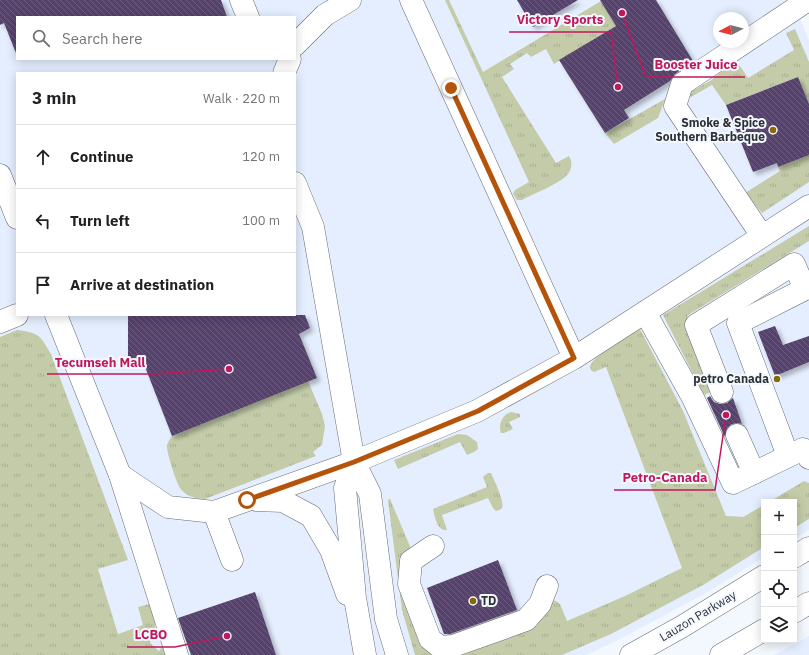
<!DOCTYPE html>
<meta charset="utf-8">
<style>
:root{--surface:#fff;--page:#f2f2f2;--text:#202124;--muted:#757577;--line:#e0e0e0}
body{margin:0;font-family:"IBM Plex Sans",sans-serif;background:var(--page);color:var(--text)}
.controls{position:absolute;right:12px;bottom:12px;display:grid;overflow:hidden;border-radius:0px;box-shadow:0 2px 10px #0003}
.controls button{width:36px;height:36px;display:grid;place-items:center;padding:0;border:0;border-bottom:1px solid var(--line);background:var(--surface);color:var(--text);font:20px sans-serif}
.compass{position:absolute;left:713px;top:12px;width:36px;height:36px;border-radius:50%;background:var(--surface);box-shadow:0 2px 10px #0003;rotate:263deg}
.stop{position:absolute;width:12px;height:12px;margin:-9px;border:3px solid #b45309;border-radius:50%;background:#fff}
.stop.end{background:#b45309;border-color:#fff;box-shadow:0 1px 4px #0008}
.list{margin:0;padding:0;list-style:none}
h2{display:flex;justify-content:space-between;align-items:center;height:52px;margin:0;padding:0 16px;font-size:17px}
h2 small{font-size:13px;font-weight:400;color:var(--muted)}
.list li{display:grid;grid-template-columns:26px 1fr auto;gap:12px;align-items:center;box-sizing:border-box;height:64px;padding:0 16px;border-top:1px solid var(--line)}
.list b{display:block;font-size:15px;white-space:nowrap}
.list em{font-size:13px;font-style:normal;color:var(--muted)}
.icon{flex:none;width:22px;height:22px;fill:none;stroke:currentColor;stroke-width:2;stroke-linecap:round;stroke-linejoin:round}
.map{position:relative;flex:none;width:809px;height:655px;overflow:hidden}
.search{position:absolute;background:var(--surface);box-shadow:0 2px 10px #0003;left:16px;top:16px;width:280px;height:44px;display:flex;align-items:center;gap:10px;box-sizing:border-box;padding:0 14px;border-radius:0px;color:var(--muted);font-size:15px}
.panel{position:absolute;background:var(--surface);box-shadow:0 2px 10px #0003;left:16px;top:72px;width:280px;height:244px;border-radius:0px}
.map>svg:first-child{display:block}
.built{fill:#e4eefe;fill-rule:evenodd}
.grass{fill:url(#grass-tufts)}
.building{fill:url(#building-back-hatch);filter:url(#shadow)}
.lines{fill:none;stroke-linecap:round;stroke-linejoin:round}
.minor-casing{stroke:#676c74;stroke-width:23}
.major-casing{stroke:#676c74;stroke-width:23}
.minor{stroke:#fff;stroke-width:22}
.major{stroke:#fff;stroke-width:22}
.route{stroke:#b45309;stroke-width:5}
.poi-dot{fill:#896907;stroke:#f3f8ff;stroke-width:1.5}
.labels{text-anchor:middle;stroke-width:4;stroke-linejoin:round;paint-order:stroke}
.poi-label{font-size:12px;font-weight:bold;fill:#2e3134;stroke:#f3f8ff;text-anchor:end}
.street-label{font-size:12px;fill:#2e3134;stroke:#f3f8ff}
.leader{fill:none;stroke:#c2185b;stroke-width:1.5}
.callout-dot{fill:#c2185b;stroke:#f3f8ff;stroke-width:1.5}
.callout-label{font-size:13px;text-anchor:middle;font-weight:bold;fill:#c2185b;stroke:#f3f8ff;stroke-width:4;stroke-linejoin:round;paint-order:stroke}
</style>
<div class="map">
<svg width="809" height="655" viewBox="0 0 809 655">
<defs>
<pattern id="grass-tufts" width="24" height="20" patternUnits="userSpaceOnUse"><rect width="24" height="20" fill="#c3cba8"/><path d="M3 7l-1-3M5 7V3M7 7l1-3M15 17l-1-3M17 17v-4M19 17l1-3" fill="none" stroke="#a8af91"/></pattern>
<pattern id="building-back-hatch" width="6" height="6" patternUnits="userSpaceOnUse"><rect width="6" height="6" fill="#56426c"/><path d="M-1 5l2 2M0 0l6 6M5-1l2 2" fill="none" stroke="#6b5b7d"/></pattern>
<filter id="shadow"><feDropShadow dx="3.5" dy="3.5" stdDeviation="2" flood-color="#0004"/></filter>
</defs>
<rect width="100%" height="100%" fill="#f3f8ff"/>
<g class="built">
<path d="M0,0H793L809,41V530L794,539V502H764V557L708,592L616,641L586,655H167L164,645L160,651L149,643L144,625L118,634L98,569L128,560L17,330L0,337ZM17,17H295V59H17ZM719,18H743V42H719ZM17,73H295V315H17Z"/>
<path d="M809,636V655H774Z"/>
</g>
<g class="grass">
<path d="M445,0H449L483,72L601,1L616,26L554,64L546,49L531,57L527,53L510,64L514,69L502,77L556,163L569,156L571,160C572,165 571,171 567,175C559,184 533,194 522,200H517L513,194L515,190L529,182Z"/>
<path d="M795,29L809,62V104L798,77L726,105L712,85L691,97L690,95V92L710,81L736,60L748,78L794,50L786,33Z"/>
<path d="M665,99L658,118L614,144L605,133Z"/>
<path d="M809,155V182L762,213L745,193L780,171L778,167Z"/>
<path d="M809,226V241L688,315L685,325L715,390L704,395L663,315Z"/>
<path d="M640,329L683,411L726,516L743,517L764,505V547L703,585L611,634L562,655H415L402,610L388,500L390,499L412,551L433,649L550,600L556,601L560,604L567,621L625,596L682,568L606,367L594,372L591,370C590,368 589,367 591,364C596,354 629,336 640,329Z"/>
<path d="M17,330C39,333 40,335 51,354L128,560L98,569L118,634L143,625L138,607L149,604C156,622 158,625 150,643L159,651L164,644L167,655H0V337Z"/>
<path d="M308,381L322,414L325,426L322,445L313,452L316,456L205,499C196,499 185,496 180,488C176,482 166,451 167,445C168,442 170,439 172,436Z"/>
<path d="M511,412L520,414V417L509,422L513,429L504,433H501C498,425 502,415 511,412Z"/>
<path d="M458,434L467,435L477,442L478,449L474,452L467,455L460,442L398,469L394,460Z"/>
<path d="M488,473H491C494,480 505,502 502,508C500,510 498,510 496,511L493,508L488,498L442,515L447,530C437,531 435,517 433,509L487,487L483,477Z"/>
<path d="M804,481L809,483V519L794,528V502H769Z"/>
</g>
<g class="building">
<path d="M0,0H221L227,17H17V53H16L4,23L0,25Z"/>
<path d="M517,0H578L533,27Z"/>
<path d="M600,0H656L693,61L675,74L670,81L624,110L629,118L605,133L559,60L616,26Z"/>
<path d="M798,77L809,104V155L778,167L777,163L753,172L726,105Z"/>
<path d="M128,315H305L310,328L299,334L317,378L172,436L142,359H128Z"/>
<path d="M775,326L783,345L809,336V362L775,376L758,332Z"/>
<path d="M710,396L714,402L720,404L727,403L733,398L742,424L738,423L732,424L727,428L725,437L707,398Z"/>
<path d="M498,560L517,610L450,634H444L427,588Z"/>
<path d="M255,592L276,655H191L178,618Z"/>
</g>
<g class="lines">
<defs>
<g id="minor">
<path d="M241,0L248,17"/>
<path d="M411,0L574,358"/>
<path d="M295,45L325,15L350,0"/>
<path d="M284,73L290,59"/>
<path d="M0,175L17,218"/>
<path d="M295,183L313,227L354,462L370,494L386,619L397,655"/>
<path d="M762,236L675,106L682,84L808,0"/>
<path d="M645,312L693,398L733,483L803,449L809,458"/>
<path d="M56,315L120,475L177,655"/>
<path d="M0,322L17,315"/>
<path d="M722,392L696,325L794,264L805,289"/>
<path d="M737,435L754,473"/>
<path d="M788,456L738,323L809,287"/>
<path d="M354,462L345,488L355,598L365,655"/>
<path d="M120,475L168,507L214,512L354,462L477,411L574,358L809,206"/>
<path d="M256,500L283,501L311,516L331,550L347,594"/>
<path d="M214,512L232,560"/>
<path d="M433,546L411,561L409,584L430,639L440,647L453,646L526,620L540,604L547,586"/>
</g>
<g id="major">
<path d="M794,557L809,548"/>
<path d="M794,612L809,603"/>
<path d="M631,655L683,626L764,576"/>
<path d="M721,655L764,630"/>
</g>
</defs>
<use href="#minor" class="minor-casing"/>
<use href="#major" class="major-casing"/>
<use href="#minor" class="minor"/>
<use href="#major" class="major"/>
</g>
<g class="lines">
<path class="route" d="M247,500L354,462L478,411L574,358L451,88"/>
</g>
<g class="poi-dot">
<circle cx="773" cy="130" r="4"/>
<circle cx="777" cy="379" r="4"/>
<circle cx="473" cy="601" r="4"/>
</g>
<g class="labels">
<g class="poi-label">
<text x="765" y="127">Smoke &amp; Spice<tspan x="765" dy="14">Southern Barbeque</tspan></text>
<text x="769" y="383">petro Canada</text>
<text x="481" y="605" text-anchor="start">TD</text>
</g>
<g class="street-label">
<text transform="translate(698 616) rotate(-31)" y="4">Lauzon Parkway</text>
</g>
</g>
<path class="leader" d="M618 87L611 32H509M622 13L646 77H745M229 369L153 374H47M726 415L715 490H614M227 636L175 647H127"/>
<g class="callout-dot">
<circle cx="618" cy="87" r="4"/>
<circle cx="622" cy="13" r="4"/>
<circle cx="229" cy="369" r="4"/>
<circle cx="726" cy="415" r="4"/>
<circle cx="227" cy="636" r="4"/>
</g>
<g class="callout-label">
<text x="560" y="24">Victory Sports</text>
<text x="696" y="69">Booster Juice</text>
<text x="100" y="367">Tecumseh Mall</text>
<text x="665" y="482">Petro-Canada</text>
<text x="151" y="639">LCBO</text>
</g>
</svg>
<div class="controls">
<button>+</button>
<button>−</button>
<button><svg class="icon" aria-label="locate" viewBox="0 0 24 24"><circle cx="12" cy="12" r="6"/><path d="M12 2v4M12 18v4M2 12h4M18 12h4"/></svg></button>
<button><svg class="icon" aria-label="layers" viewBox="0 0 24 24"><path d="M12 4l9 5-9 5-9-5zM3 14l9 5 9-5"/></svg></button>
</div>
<svg class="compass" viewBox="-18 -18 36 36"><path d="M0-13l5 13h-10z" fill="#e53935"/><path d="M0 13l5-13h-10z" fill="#757577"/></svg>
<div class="stop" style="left:247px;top:500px"></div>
<div class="stop end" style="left:451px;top:88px"></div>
<div class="search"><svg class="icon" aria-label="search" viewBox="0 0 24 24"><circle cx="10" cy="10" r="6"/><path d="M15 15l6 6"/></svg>Search here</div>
<section class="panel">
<h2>3 min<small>Walk · 220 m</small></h2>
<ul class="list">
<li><svg class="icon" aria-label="ahead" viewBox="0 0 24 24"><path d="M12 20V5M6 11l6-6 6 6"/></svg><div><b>Continue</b></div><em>120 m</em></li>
<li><svg class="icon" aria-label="left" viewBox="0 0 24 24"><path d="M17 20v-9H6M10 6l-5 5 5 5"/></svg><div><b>Turn left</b></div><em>100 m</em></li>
<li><svg class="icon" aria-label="arrive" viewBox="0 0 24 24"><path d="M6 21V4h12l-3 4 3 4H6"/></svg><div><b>Arrive at destination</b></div></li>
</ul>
</section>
</div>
